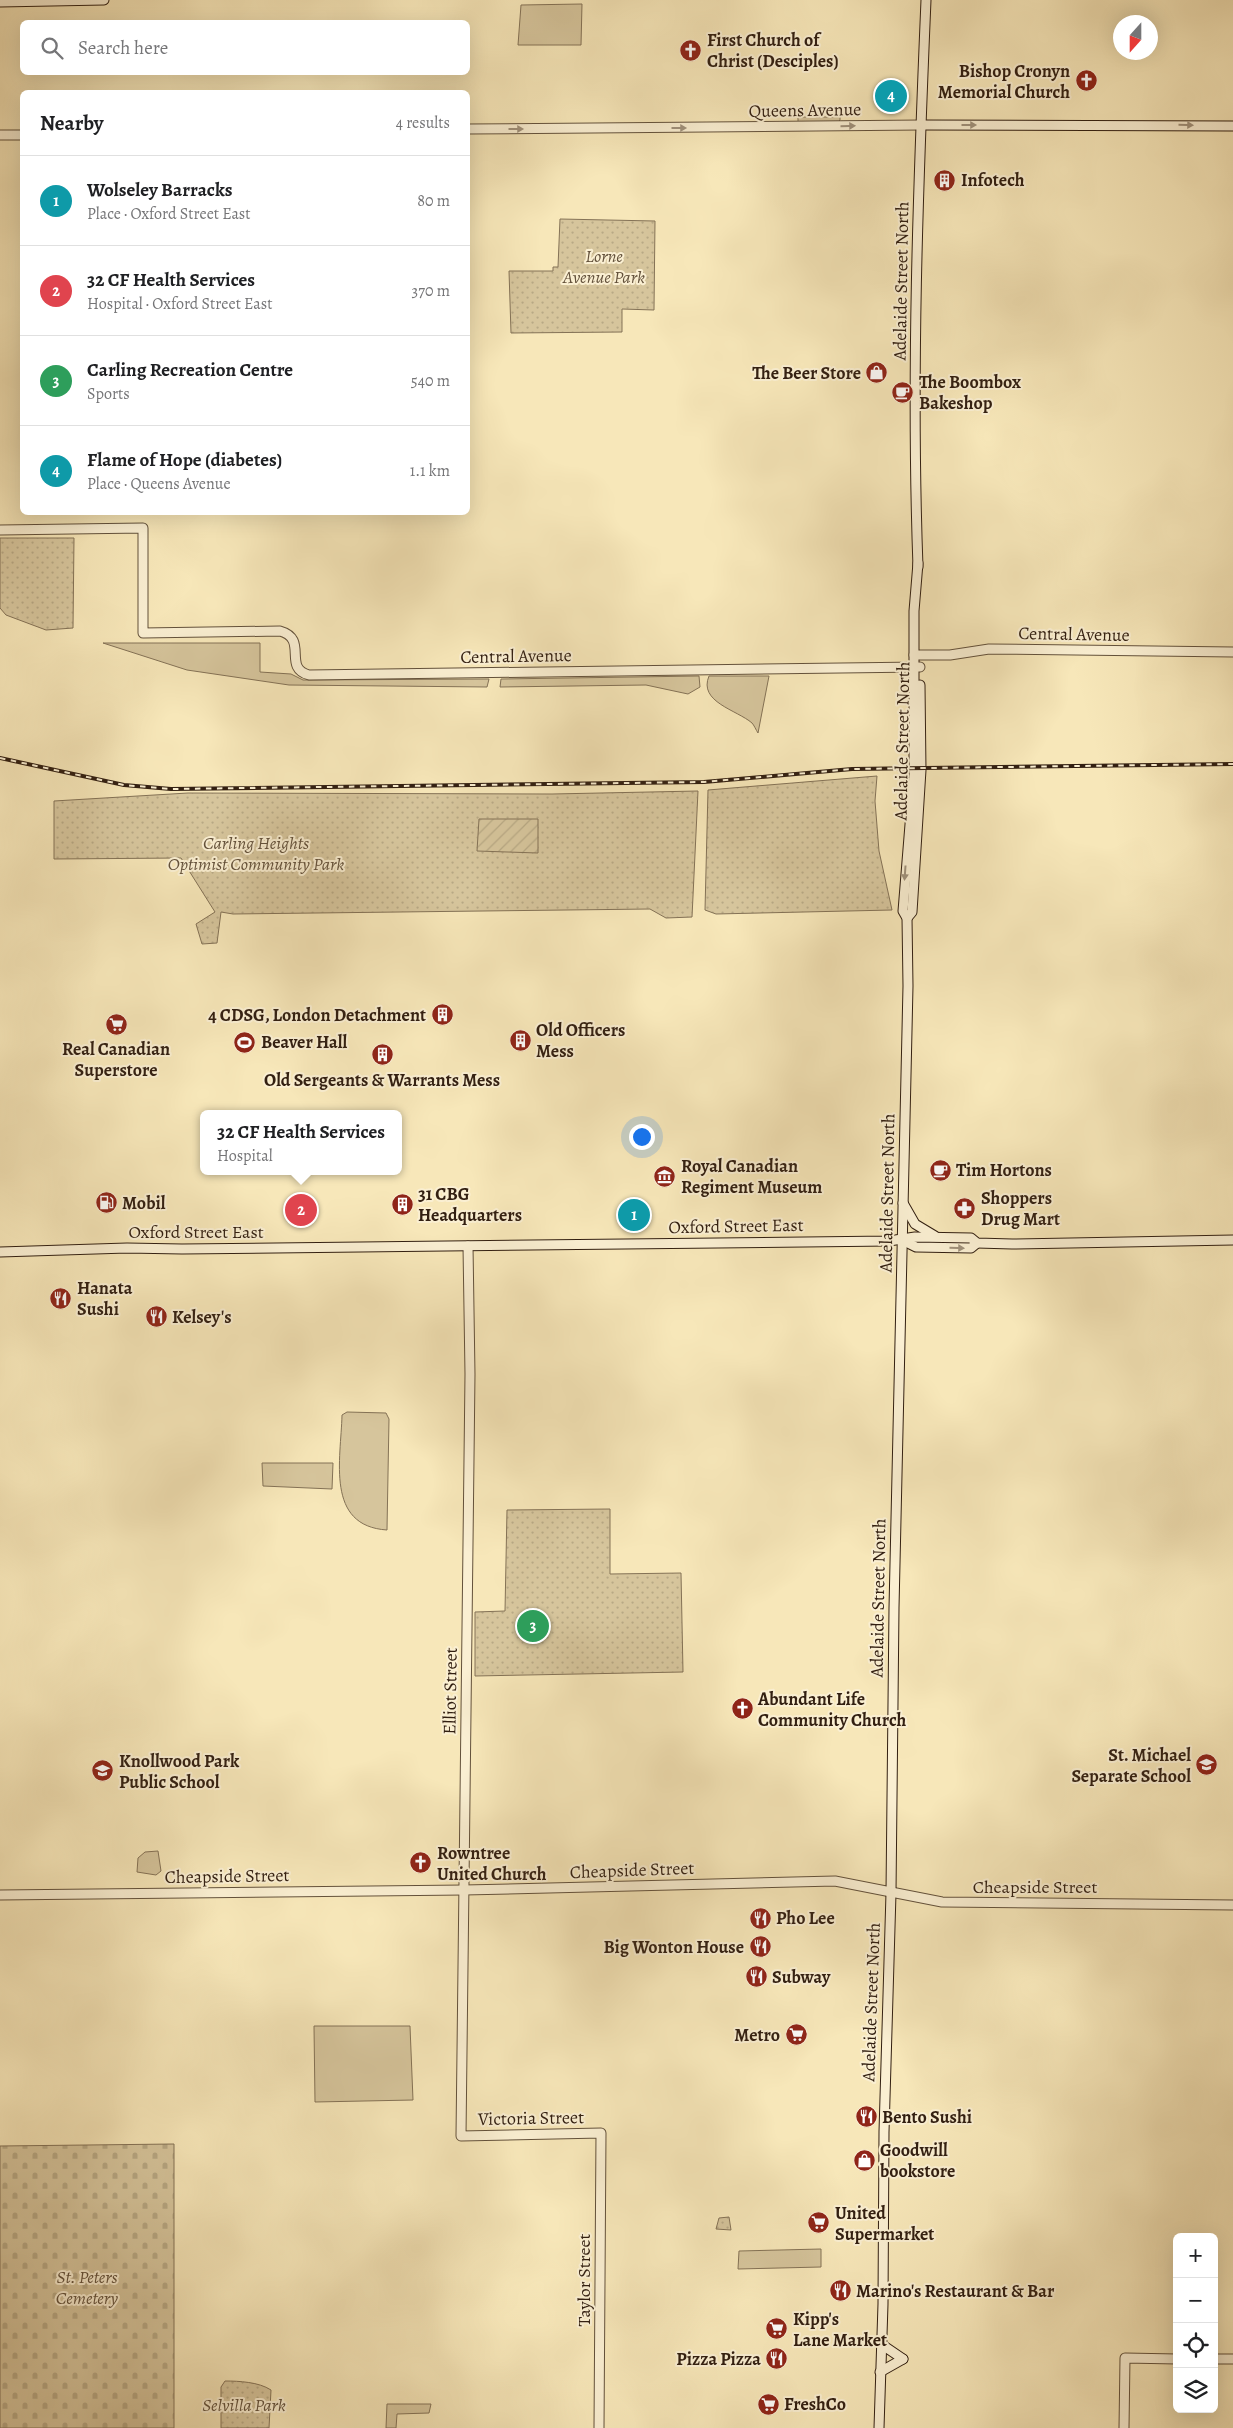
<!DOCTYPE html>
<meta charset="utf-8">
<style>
:root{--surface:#fff;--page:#f6f6f6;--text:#202124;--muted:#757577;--line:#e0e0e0;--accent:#111827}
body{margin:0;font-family:Alegreya,serif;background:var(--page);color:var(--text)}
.controls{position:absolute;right:15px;bottom:15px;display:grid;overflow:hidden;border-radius:8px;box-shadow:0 5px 20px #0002}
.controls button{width:45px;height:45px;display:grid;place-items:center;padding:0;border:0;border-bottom:1px solid var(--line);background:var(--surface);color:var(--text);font:25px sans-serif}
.compass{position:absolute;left:1113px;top:15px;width:45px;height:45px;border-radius:50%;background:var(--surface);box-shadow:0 5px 20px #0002;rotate:201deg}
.you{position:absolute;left:641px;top:1136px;width:18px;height:18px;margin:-12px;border:4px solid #fff;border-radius:50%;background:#1a73e8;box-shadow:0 0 0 8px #1a73e833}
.badge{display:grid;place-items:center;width:32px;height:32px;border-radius:50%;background:var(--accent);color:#fff;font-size:16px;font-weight:700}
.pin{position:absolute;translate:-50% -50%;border:2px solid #fff;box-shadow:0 1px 5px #0006}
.popup{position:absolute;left:200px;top:1110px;width:202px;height:65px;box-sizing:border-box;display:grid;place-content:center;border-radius:8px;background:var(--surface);filter:drop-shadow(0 1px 4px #0005);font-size:16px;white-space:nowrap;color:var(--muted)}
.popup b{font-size:19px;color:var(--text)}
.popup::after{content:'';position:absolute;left:50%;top:100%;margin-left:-10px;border:10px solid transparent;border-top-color:var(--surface)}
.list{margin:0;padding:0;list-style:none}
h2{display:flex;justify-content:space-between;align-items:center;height:65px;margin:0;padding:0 20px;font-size:21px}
h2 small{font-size:16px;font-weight:400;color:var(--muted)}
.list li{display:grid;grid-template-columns:32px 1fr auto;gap:15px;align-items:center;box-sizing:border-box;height:90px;padding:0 20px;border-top:1px solid var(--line)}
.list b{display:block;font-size:19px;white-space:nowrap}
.list p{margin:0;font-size:16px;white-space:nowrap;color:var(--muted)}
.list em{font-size:16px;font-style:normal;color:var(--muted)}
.icon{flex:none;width:28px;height:28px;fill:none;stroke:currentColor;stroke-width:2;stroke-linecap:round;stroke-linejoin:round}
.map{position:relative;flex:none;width:1233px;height:2428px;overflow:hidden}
.search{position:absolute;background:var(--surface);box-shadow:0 5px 20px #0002;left:20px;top:20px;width:450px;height:55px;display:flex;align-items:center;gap:12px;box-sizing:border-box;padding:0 18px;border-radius:8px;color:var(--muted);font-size:19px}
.panel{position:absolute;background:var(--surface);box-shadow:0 5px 20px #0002;left:20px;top:90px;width:450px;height:425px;border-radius:8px}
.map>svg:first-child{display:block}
.grass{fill:#d6c59c;stroke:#847256}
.cemetery{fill:url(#cemetery-stones);stroke:#847256}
.park{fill:url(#park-dots);stroke:#847256}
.garden{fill:url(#garden-furrows);stroke:#847256}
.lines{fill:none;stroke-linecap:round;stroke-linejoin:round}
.tertiary-casing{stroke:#63513b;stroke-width:11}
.secondary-casing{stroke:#321f11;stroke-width:11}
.tertiary{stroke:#faefd2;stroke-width:9}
.secondary{stroke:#faefd2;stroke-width:9}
.rail-casing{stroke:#321f11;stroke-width:4}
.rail{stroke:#faefd2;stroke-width:2;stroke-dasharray:5.5;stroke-linecap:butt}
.oneway{fill:#a0917b}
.labels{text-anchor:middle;stroke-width:4;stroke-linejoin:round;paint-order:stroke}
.poi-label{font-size:18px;font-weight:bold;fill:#321f11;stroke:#faefd2;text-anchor:start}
.street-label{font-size:18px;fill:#321f11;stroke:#faefd2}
.park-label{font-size:18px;font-style:italic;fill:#63513b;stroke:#faefd2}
</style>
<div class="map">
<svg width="1233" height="2428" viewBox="0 0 1233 2428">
<defs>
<pattern id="cemetery-stones" width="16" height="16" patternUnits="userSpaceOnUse" patternTransform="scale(1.25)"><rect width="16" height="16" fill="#d6c59c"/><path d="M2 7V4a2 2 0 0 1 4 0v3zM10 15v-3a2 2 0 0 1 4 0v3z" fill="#b8a985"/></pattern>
<pattern id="park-dots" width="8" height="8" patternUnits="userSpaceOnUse" patternTransform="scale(1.25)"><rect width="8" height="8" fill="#d6c59c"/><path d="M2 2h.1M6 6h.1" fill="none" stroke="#b8a985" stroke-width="1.8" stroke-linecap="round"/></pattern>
<pattern id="garden-furrows" width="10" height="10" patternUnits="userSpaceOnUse" patternTransform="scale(1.25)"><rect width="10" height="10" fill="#d6c59c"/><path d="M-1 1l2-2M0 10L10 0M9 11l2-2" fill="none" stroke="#b8a985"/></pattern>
</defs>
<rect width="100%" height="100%" fill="#f7e7b9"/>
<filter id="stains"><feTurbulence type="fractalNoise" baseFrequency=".004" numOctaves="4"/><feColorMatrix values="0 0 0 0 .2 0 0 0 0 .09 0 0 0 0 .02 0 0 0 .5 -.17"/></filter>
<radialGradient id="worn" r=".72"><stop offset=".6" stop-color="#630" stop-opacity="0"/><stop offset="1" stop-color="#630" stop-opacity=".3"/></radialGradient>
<g class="grass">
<path d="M582,4L581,45H518L521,5Z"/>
<path d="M833,112L840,113V120L837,123L798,122V117H833Z"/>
<path d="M103,643H260V672L291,674L303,680L489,679L487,687L289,685L187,670Z"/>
<path d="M699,676L700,687L688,694L646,685L500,687L501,679Z"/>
<path d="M709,676H769L758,733C756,730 754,725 752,723C737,710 698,702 709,676Z"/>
<path d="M347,1412L386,1413L389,1419L387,1530C325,1526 341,1459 342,1415Z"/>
<path d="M262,1463H333L332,1489L263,1486Z"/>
<path d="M158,1851L161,1871L156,1875L137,1872L138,1858L145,1852Z"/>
<path d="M314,2026H410L413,2100L315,2102Z"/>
<path d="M821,2249V2267L738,2269L739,2251Z"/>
<path d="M387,2404H431L429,2413L397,2414L396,2428H386Z"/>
</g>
<path class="cemetery" d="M174,2144V2428H0V2146Z"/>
<g class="park">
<path d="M560,219L655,221L654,310L622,309V332L511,333L509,271H553V267H558Z"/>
<path d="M0,538H74L73,628L46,630L6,615L0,608Z"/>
<path d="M877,776L875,801L879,851L892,910L716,914L705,910L708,790Z"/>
<path d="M698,791L692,917L666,918L650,909L233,914L221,912L217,943L202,944L196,924L215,912L181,858L54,859V801L188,793L552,794Z"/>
<path d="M610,1509V1574L681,1573L683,1672L475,1676V1612L505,1611L507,1510Z"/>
<path d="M729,2217L731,2230L716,2229L719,2218Z"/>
<path d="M225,2381C239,2381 259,2382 271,2390L269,2428H221V2387Z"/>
</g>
<path class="garden" d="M479,819H538V853L477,851Z"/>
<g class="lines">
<defs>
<g id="tertiary">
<path d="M468,129L921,125"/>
<path d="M0,135H22"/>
<path d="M0,530L143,528V633L280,631C309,639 282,668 309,675L920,667"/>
<path d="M914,655H950L989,649L1233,652"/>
<path d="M468,1246L470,1374L461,2136L601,2133L599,2428"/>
<path d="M0,1895L464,1890L835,1881L942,1902L1233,1905"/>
<path d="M1214,2359H1233"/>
<path d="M1124,2428L1125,2358L1177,2359"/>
</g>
<g id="secondary">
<path d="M0,2L104,0"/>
<path d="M921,125L1233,126"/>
<path d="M918,567C911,378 918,189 926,0"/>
<path d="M907,918L912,912L921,770L920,685"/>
<path d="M903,1203L915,1224L935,1236"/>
<path d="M902,1240L916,1247L971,1248L977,1243"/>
<path d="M0,1252L127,1248L182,1249L889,1241L915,1237L971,1238L977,1243L1012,1244L1233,1240"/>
<path d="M881,2344L903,2359"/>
<path d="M880,2372L903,2359"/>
<path d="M879,2428L883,2304L884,2132L891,1893L894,1608L908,986L907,918L903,911L914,775V611L918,563"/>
</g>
</defs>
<use href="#tertiary" class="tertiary-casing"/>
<use href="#secondary" class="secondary-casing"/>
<use href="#tertiary" class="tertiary"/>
<use href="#secondary" class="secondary"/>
<defs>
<path id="rail" d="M0,758L124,785L171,789L704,782L852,769L1233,764"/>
</defs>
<use href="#rail" class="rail-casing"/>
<use href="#rail" class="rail"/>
</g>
<defs><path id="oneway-solid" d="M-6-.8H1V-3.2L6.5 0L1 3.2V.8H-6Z" transform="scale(1.25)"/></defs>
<g class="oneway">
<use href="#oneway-solid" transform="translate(969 125)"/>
<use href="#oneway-solid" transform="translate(1186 125) rotate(1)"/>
<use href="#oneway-solid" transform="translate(848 126) rotate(-1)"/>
<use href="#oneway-solid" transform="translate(679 128)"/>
<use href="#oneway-solid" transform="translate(516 129)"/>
<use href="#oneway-solid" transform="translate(905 873) rotate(94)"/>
<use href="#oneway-solid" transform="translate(957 1248) rotate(1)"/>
</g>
<defs>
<symbol id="church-disc" viewBox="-11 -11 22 22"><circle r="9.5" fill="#8f2418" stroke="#faefd2"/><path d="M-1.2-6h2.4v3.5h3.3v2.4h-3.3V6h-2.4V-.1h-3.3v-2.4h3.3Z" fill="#fff"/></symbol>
<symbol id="building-disc" viewBox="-11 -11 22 22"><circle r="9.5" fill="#8f2418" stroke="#faefd2"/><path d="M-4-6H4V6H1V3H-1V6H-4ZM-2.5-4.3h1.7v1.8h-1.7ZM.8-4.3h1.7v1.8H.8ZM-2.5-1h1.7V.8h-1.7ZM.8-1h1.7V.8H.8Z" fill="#fff"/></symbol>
<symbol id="shop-disc" viewBox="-11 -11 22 22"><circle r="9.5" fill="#8f2418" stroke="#faefd2"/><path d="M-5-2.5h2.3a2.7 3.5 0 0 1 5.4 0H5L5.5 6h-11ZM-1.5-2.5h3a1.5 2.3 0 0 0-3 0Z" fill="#fff"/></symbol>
<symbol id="cafe-disc" viewBox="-11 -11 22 22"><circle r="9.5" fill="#8f2418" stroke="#faefd2"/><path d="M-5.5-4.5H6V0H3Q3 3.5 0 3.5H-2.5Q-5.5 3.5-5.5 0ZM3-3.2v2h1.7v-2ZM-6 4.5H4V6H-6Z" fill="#fff"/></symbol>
<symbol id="supermarket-disc" viewBox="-11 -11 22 22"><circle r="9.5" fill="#8f2418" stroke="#faefd2"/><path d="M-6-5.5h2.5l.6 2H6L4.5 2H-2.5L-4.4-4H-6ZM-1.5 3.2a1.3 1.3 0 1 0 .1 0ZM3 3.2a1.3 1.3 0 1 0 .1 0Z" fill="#fff"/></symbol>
<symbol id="stadium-disc" viewBox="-11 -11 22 22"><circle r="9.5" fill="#8f2418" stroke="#faefd2"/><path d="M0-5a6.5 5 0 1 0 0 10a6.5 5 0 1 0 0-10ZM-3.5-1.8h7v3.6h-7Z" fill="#fff"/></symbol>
<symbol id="museum-disc" viewBox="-11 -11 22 22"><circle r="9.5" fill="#8f2418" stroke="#faefd2"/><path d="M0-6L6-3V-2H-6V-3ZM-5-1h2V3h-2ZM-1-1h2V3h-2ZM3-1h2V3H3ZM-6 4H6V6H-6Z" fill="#fff"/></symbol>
<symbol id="fuel-disc" viewBox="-11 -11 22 22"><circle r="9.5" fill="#8f2418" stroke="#faefd2"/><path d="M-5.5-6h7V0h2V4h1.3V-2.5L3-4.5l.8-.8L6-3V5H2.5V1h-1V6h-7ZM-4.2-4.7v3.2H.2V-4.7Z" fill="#fff"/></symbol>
<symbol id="pharmacy-disc" viewBox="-11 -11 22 22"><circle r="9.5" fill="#8f2418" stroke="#faefd2"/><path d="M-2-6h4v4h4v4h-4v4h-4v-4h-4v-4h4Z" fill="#fff"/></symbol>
<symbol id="restaurant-disc" viewBox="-11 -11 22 22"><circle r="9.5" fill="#8f2418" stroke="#faefd2"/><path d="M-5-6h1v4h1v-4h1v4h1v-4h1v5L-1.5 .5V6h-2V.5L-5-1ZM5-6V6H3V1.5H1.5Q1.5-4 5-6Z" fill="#fff"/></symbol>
<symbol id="school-disc" viewBox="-11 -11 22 22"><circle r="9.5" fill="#8f2418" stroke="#faefd2"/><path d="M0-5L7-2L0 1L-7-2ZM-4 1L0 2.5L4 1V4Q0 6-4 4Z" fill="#fff"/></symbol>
</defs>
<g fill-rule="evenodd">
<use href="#church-disc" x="678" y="38" width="25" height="25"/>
<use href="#church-disc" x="1074" y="68" width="25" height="25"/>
<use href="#building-disc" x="932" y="168" width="25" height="25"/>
<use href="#shop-disc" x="864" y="360" width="25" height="25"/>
<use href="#cafe-disc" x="890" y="380" width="25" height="25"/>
<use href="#building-disc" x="430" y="1002" width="25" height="25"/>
<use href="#supermarket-disc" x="104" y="1012" width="25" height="25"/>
<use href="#building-disc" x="508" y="1028" width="25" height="25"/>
<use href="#stadium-disc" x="232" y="1030" width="25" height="25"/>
<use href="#building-disc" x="370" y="1042" width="25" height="25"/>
<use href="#cafe-disc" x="928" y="1158" width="25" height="25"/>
<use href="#museum-disc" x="652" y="1164" width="25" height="25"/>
<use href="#fuel-disc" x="94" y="1190" width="25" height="25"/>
<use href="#building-disc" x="390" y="1192" width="25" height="25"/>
<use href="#pharmacy-disc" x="952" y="1196" width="25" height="25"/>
<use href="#restaurant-disc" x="48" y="1286" width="25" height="25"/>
<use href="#restaurant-disc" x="144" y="1304" width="25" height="25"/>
<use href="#church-disc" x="730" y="1696" width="25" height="25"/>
<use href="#school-disc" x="1194" y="1752" width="25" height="25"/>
<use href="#school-disc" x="90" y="1758" width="25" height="25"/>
<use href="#church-disc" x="408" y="1850" width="25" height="25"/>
<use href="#restaurant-disc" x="748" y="1906" width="25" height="25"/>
<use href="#restaurant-disc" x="748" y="1934" width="25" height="25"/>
<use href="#restaurant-disc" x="744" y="1964" width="25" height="25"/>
<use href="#supermarket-disc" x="784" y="2022" width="25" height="25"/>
<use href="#restaurant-disc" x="854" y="2104" width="25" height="25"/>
<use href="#shop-disc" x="852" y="2148" width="25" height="25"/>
<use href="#supermarket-disc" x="806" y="2210" width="25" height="25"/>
<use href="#restaurant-disc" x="828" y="2278" width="25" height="25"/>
<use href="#supermarket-disc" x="764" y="2316" width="25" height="25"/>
<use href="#restaurant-disc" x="764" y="2346" width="25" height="25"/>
<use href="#supermarket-disc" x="756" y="2392" width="25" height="25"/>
</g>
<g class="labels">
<g class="poi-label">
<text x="707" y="46">First Church of<tspan x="707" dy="21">Christ (Desciples)</tspan></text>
<text x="1070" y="77" text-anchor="end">Bishop Cronyn<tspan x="1070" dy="21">Memorial Church</tspan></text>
<text x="961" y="186">Infotech</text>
<text x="861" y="379" text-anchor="end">The Beer Store</text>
<text x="919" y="388">The Boombox<tspan x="919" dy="21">Bakeshop</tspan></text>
<text x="426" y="1021" text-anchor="end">4 CDSG, London Detachment</text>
<text x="536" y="1036">Old Officers<tspan x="536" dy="21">Mess</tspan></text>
<text x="261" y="1048">Beaver Hall</text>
<text x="116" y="1055" text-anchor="middle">Real Canadian<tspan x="116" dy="21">Superstore</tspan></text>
<text x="382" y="1086" text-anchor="middle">Old Sergeants &amp; Warrants Mess</text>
<text x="681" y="1172">Royal Canadian<tspan x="681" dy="21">Regiment Museum</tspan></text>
<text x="956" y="1176">Tim Hortons</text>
<text x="418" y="1200">31 CBG<tspan x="418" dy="21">Headquarters</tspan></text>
<text x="981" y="1204">Shoppers<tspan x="981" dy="21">Drug Mart</tspan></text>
<text x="122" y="1209">Mobil</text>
<text x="77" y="1294">Hanata<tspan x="77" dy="21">Sushi</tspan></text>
<text x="172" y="1323">Kelsey's</text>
<text x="758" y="1705">Abundant Life<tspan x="758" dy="21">Community Church</tspan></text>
<text x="1191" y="1761" text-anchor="end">St. Michael<tspan x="1191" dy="21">Separate School</tspan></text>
<text x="119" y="1767">Knollwood Park<tspan x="119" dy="21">Public School</tspan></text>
<text x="437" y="1859">Rowntree<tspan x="437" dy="21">United Church</tspan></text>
<text x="776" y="1924">Pho Lee</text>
<text x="744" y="1953" text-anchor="end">Big Wonton House</text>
<text x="772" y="1983">Subway</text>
<text x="780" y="2041" text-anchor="end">Metro</text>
<text x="882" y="2123">Bento Sushi</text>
<text x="880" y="2156">Goodwill<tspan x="880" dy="21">bookstore</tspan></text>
<text x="835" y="2219">United<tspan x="835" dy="21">Supermarket</tspan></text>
<text x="856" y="2297">Marino's Restaurant &amp; Bar</text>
<text x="793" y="2325">Kipp's<tspan x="793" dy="21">Lane Market</tspan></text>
<text x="761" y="2365" text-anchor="end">Pizza Pizza</text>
<text x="784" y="2410">FreshCo</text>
</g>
<g class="street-label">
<text transform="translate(805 110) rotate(-1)" y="6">Queens Avenue</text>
<text transform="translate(901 281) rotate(-89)" y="6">Adelaide Street North</text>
<text transform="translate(1074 634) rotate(1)" y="6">Central Avenue</text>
<text transform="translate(516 656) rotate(-1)" y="6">Central Avenue</text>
<text transform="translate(902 741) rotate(-89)" y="6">Adelaide Street North</text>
<text transform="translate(887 1193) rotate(-89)" y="6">Adelaide Street North</text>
<text transform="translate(736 1226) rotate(-1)" y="6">Oxford Street East</text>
<text x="196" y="1238">Oxford Street East</text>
<text transform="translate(878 1598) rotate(-89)" y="6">Adelaide Street North</text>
<text transform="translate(450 1691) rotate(-89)" y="6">Elliot Street</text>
<text transform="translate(632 1870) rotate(-2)" y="6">Cheapside Street</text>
<text transform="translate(227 1876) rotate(-1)" y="6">Cheapside Street</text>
<text x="1035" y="1893">Cheapside Street</text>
<text transform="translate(871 2002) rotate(-88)" y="6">Adelaide Street North</text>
<text transform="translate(531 2118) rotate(-1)" y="6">Victoria Street</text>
<text transform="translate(584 2280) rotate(-90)" y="6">Taylor Street</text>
</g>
<g class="park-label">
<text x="604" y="262">Lorne<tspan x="604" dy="21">Avenue Park</tspan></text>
<text x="256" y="849">Carling Heights<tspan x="256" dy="21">Optimist Community Park</tspan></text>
<text x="87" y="2283">St. Peters<tspan x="87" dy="21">Cemetery</tspan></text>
<text x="244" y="2411">Selvilla Park</text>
</g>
</g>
<rect width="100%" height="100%" filter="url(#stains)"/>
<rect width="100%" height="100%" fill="url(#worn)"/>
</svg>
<div class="controls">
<button>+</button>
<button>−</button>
<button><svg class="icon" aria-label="locate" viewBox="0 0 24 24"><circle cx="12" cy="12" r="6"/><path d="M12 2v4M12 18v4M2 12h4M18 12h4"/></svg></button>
<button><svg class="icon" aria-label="layers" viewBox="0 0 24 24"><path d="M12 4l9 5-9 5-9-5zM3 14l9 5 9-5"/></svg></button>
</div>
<svg class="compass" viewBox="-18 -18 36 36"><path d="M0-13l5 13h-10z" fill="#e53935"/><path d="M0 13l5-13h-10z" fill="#757577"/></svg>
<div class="you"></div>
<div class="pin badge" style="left:634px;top:1215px;background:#0f9aa8">1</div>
<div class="pin badge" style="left:301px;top:1210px;background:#e0444e">2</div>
<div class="popup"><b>32 CF Health Services</b>Hospital</div>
<div class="pin badge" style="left:533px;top:1626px;background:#2e9e5b">3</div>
<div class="pin badge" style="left:891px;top:96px;background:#0f9aa8">4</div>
<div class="search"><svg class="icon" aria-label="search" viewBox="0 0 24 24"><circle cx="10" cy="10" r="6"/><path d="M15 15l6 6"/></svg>Search here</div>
<section class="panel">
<h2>Nearby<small>4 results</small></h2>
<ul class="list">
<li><span class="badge" style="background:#0f9aa8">1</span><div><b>Wolseley Barracks</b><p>Place · Oxford Street East</p></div><em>80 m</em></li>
<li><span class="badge" style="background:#e0444e">2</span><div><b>32 CF Health Services</b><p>Hospital · Oxford Street East</p></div><em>370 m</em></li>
<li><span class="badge" style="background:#2e9e5b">3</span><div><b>Carling Recreation Centre</b><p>Sports</p></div><em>540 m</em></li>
<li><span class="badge" style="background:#0f9aa8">4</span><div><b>Flame of Hope (diabetes)</b><p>Place · Queens Avenue</p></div><em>1.1 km</em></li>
</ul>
</section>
</div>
